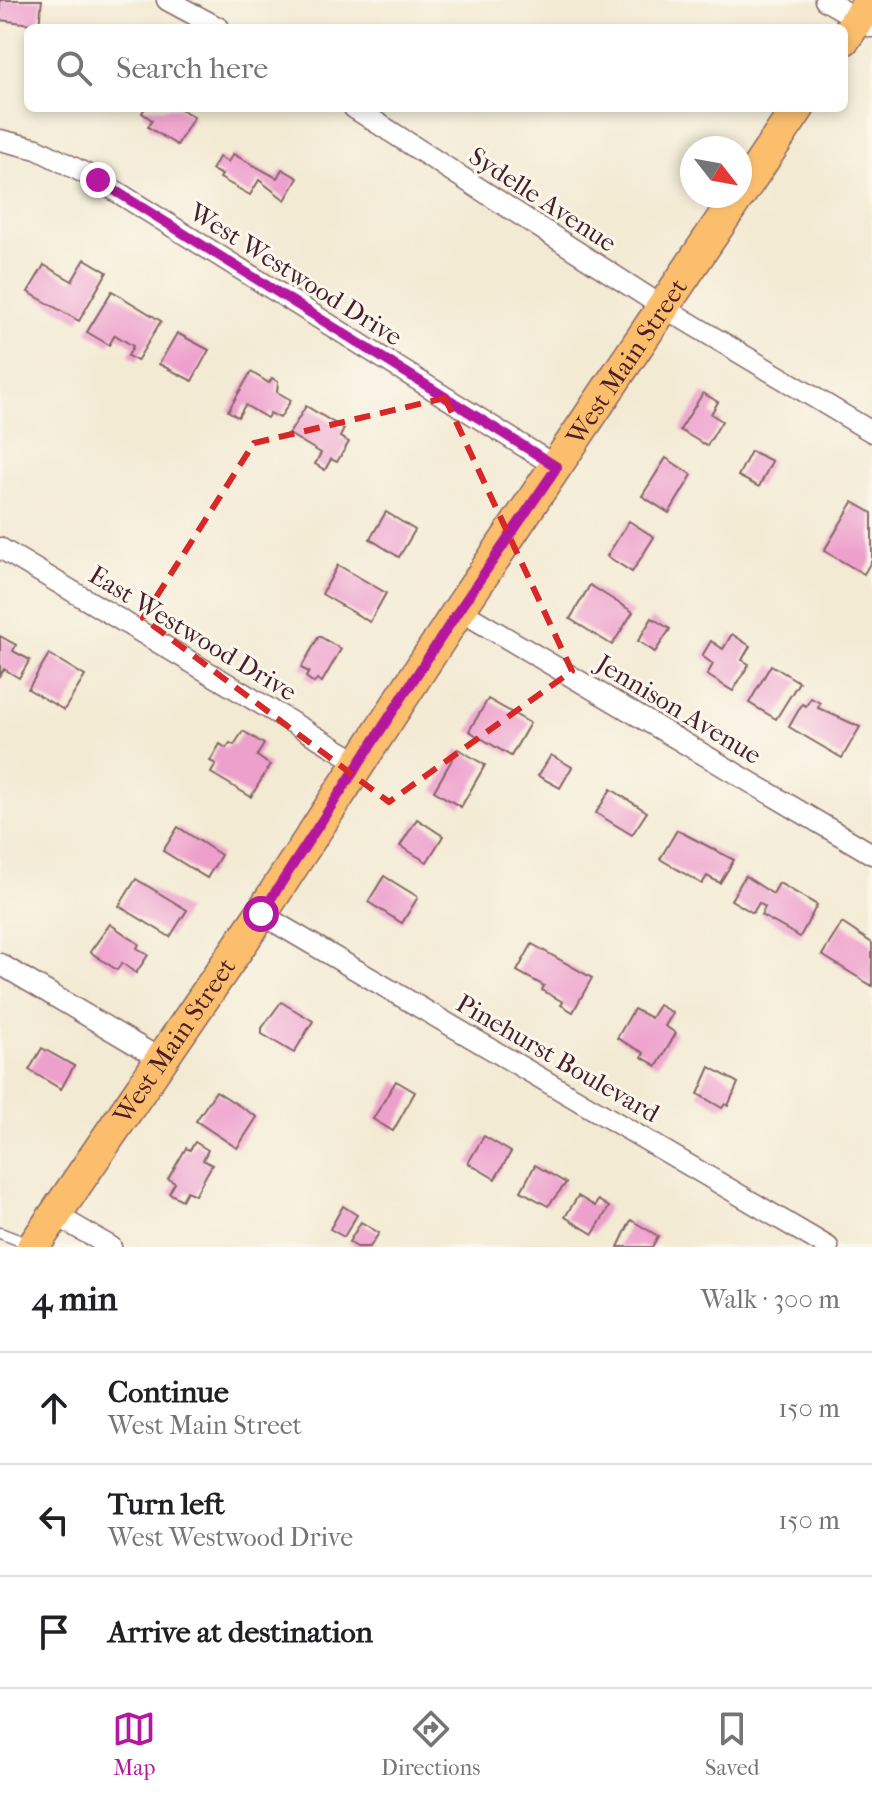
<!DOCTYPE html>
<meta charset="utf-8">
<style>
:root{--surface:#fff;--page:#f6f6f6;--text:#202124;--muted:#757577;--line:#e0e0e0;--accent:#b5179e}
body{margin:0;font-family:"IM FELL French Canon",serif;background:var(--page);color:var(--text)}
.compass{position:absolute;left:680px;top:136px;width:72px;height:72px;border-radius:50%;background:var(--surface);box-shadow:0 4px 12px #0003;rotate:121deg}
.stop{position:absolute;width:24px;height:24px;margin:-18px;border:6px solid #b5179e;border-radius:50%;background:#fff}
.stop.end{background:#b5179e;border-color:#fff;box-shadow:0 2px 8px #0008}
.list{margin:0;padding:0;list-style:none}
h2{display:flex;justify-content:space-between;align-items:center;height:104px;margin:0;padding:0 32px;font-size:34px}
h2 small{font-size:26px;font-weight:400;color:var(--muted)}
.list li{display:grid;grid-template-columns:52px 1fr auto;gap:24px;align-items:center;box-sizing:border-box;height:112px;padding:0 32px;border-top:2px solid var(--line)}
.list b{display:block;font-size:30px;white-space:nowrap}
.list p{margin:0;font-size:26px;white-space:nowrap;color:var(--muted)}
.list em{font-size:26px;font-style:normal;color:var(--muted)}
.icon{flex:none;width:44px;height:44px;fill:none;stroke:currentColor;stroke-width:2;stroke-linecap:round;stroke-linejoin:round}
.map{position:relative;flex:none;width:872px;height:1247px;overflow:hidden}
.search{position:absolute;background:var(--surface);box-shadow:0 4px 12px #0003;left:24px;right:24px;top:24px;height:88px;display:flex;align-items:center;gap:20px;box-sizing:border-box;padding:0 28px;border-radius:12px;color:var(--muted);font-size:30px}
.sheet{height:440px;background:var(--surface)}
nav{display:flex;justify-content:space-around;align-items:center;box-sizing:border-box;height:112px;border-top:2px solid var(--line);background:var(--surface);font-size:22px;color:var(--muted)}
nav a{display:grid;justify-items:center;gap:4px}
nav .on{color:var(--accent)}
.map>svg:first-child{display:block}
.building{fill:#eea0cd}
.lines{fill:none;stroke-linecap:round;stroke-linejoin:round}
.service-casing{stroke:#856666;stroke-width:13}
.minor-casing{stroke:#856666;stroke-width:23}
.primary-casing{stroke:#856666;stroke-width:35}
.service{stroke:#fff;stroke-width:10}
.minor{stroke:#fff;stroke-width:20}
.primary{stroke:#fabe6d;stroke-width:32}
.route{stroke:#b5179e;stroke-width:10}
.marked{fill:none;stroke:#d62828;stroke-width:6;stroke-dasharray:16 10;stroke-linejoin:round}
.labels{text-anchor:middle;stroke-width:6;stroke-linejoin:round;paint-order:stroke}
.street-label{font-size:26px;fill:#4a1f2b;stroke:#fbf7ec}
</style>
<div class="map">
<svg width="872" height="1247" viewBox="0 0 872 1247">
<rect width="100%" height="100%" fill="#fbf7ec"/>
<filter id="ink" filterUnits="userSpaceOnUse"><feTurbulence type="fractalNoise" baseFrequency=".0125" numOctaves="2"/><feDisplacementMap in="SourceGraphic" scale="16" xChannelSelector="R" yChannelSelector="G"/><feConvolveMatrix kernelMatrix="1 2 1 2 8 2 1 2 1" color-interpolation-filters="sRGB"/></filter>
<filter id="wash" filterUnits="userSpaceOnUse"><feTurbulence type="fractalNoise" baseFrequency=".006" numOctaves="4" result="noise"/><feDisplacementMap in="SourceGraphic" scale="32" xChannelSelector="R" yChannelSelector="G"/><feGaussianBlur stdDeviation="1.8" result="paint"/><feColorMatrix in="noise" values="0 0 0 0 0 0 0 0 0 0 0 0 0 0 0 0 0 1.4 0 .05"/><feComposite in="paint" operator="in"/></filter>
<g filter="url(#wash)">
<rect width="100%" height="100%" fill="#f3ead3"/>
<g id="blocks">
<g class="building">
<path d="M0,0H42L39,25L0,20Z"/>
<path d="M145,108H179L194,117L177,145L148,127L152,120L142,113Z"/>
<path d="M233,154L277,178L282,169L298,178L285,200L259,180L250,195L220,178L222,175L212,170L219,157L228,162Z"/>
<path d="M85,259L107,272L79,321L28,292L44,265L72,281Z"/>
<path d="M112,291L161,321L137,361L128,356L133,346L115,335L109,345L87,332Z"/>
<path d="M177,333L209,350L192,381L159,364Z"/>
<path d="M251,372L269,383L272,378L278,382L277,392L291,400L280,418L270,413L267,418L245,405L238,417L228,411Z"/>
<path d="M703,393L718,402L711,414L722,421L707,446L680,430Z"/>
<path d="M306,406L344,429L340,437L349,442L337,462L331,459L325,470L315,464L321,453L289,434Z"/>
<path d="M751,451L772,461L759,487L738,476Z"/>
<path d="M666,458L692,475L669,513L642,496Z"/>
<path d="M853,502L872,513V560L864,574L824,551Z"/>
<path d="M386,512L415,530L399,557L370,539Z"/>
<path d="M629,521L654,537L632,572L607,556Z"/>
<path d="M338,565L386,593L370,622L322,594Z"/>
<path d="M590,585L633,612L612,645L570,619Z"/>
<path d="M652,618L670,629L655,652L638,641Z"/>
<path d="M732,634L750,646L742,660L749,664L733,691L707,675L713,664L702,656L711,641L723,649Z"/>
<path d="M0,636L16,645L13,651L30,660L19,678L4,669L0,675Z"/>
<path d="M319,636L341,649L322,682L317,679L314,683L306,677L309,672L301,668Z"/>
<path d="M49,654L85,676L64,710L28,689Z"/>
<path d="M771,665L799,682L776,719L749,703Z"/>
<path d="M811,698L820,703L818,708L860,727L842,758L789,727L802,704L806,706Z"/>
<path d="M488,699L530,723L511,756L469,731Z"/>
<path d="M243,731L264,744L257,756L270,765L251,797L211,773L216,764L210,761L220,744L226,748L230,743L234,745Z"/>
<path d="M458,749L485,765L461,807L434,791Z"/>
<path d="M551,755L572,767L560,788L538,776Z"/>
<path d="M611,789L647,812L632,835L596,813Z"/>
<path d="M417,819L443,836L427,862L400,846Z"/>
<path d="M178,827L221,855L207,878L163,851Z"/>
<path d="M677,830L734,860L720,883L707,876L702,884L660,859Z"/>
<path d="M384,876L418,897L402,923L368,902Z"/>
<path d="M745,876L773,894L779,883L817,905L800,937L761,915L765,907L759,903L753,913L731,900Z"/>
<path d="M136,879L187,910L170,937L119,906Z"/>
<path d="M842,923L872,943V986L822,955Z"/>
<path d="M110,924L139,944L137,948L148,955L136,973L122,963L117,970L90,952Z"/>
<path d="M532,944L592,978L573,1012L561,1005L563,1002L542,990L544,986L517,971Z"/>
<path d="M281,1002L313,1021L294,1053L262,1034V1028Z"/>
<path d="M659,1005L673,1013L665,1026L676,1033L657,1066L642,1057L644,1053L617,1038L634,1009L651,1018Z"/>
<path d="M42,1048L74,1066L61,1089L29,1070Z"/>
<path d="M710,1067L738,1083L728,1106L725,1104L722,1108L698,1094Z"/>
<path d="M396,1081L415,1092L393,1131L373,1119Z"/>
<path d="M216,1091L257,1117L237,1148L196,1121Z"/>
<path d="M484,1136L511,1152L495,1179L468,1163Z"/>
<path d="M195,1142L208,1150L203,1160L212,1165L195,1195L187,1191L182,1200L169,1193L175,1183L168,1179L186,1148L190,1150Z"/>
<path d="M535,1165L566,1183L548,1206L521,1191Z"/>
<path d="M578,1196L595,1206L598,1200L609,1207L593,1234L565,1217Z"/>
<path d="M343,1206L357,1215L344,1237L330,1229Z"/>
<path d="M631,1220L658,1236L652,1247H618Z"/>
<path d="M361,1222L379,1233L370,1247H357L349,1242Z"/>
</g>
</g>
</g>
<g filter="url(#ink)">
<use href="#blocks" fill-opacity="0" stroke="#856666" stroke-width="2"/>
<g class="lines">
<defs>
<path id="service" d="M0,1233L29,1244"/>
<g id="minor">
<path d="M167,0L219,28"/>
<path d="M825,0L872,27"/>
<path d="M354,108L663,307L872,432"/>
<path d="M0,140L37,149L98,180L557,467"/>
<path d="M0,548L360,763"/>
<path d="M459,610L872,854"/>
<path d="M261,914L828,1247"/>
<path d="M0,964L162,1060"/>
<path d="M56,1215L111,1247"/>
</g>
<g id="primary">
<path d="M844,39L871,0"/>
<path d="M740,194L798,108"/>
<path id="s1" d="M33,1247L261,914L459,610L738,196"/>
</g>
</defs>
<use href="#service" class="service-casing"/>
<use href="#minor" class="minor-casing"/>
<use href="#primary" class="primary-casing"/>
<use href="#service" class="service"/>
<use href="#minor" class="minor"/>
<use href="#primary" class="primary"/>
</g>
</g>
<g class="lines" filter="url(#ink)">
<path class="route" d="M98,180L557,467L459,610L261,914"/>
</g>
<path class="marked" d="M445,398L572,671L389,802L143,618L254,443Z"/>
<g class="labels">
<g class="street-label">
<text transform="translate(543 199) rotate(33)" y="9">Sydelle Avenue</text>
<text transform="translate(296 274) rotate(32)" y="9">West Westwood Drive</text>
<text dy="9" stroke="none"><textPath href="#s1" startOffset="1066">West Main Street</textPath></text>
<text transform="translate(193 633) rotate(31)" y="9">East Westwood Drive</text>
<text transform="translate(679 709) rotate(31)" y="9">Jennison Avenue</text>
<text dy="9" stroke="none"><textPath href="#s1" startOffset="250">West Main Street</textPath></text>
<text transform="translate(558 1058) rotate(30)" y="9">Pinehurst Boulevard</text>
</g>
</g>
</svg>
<svg class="compass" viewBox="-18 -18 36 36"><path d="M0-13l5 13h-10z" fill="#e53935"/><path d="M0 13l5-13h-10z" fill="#757577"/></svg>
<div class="stop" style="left:261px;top:914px"></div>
<div class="stop end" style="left:98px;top:180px"></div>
<div class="search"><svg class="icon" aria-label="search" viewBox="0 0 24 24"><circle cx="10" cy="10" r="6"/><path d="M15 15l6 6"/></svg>Search here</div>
</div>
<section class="sheet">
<h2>4 min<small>Walk · 300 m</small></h2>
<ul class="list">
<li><svg class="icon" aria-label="ahead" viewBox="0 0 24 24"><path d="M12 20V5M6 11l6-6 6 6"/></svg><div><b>Continue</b><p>West Main Street</p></div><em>150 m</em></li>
<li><svg class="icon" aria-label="left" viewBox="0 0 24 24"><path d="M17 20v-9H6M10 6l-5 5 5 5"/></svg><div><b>Turn left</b><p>West Westwood Drive</p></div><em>150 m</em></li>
<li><svg class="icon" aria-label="arrive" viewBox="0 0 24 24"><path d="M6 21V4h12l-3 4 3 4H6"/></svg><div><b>Arrive at destination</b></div></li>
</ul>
</section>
<nav>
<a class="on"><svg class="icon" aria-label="map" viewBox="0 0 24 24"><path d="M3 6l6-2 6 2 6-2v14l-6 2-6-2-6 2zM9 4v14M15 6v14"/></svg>Map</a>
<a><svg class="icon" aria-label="directions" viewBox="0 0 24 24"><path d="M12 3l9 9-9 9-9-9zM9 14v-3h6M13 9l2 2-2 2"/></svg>Directions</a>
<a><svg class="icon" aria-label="saved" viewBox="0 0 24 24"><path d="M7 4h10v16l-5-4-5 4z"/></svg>Saved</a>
</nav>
